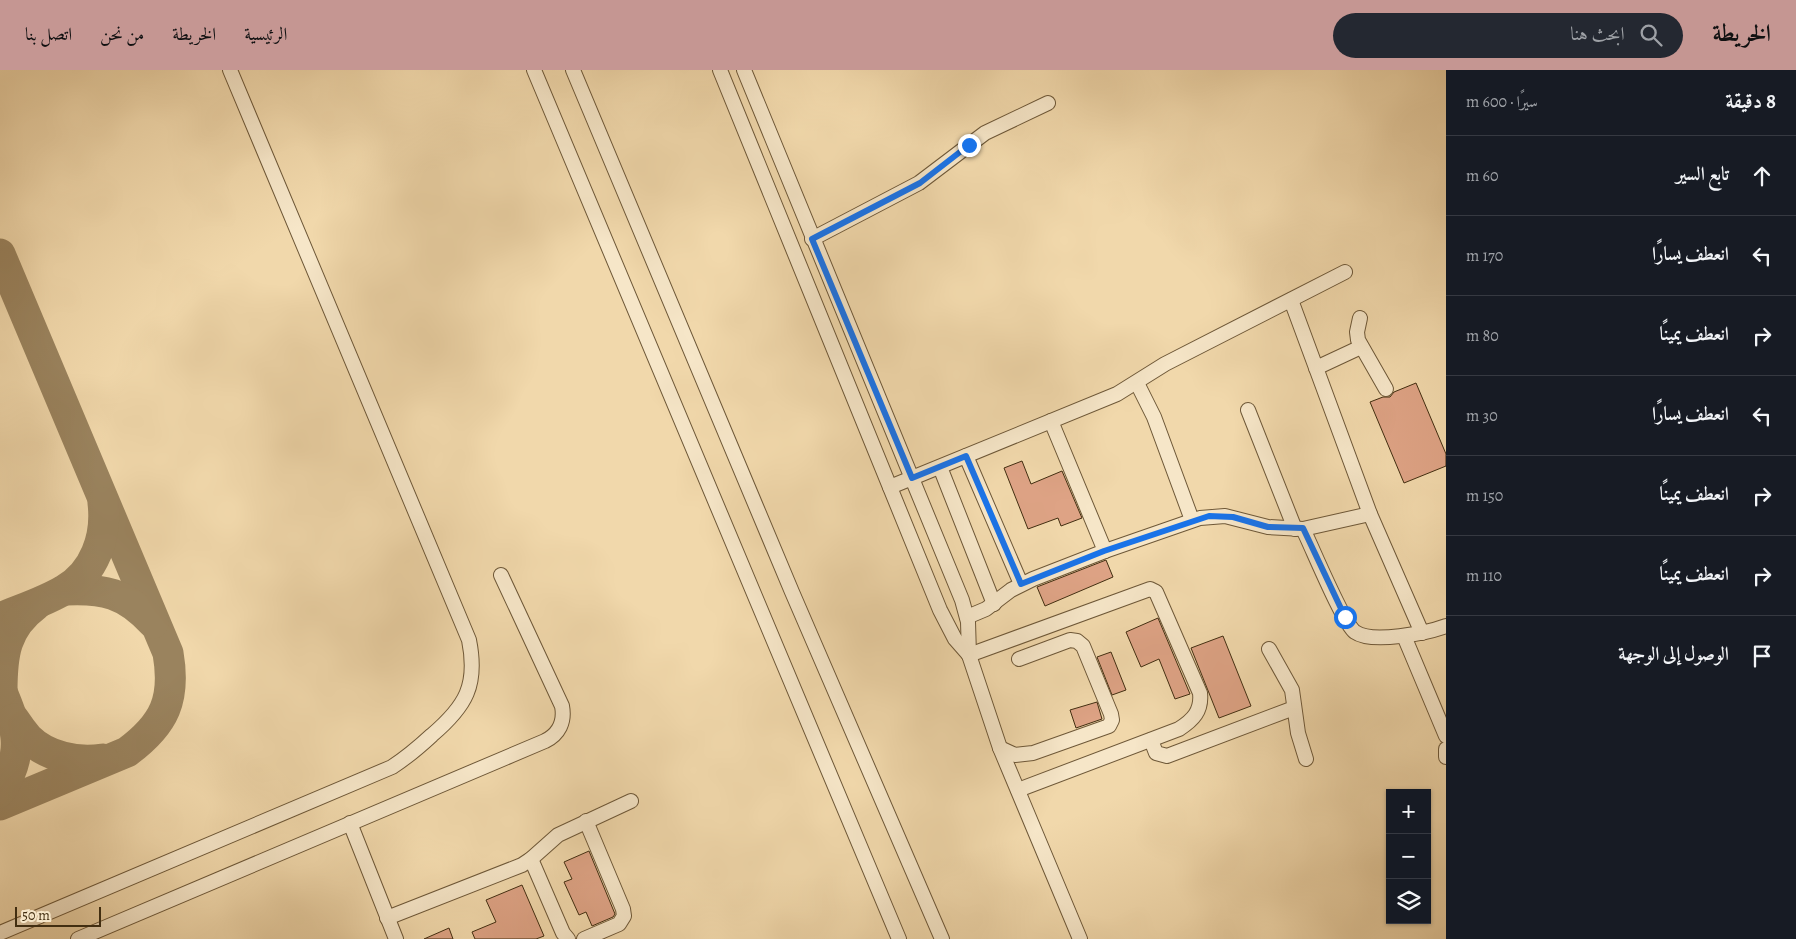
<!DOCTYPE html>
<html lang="ar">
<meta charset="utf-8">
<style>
:root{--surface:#171b24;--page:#242831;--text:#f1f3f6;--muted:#9ea1a6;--line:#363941;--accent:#c59692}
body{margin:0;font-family:Alegreya,Amiri,serif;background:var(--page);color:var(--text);direction:rtl}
.controls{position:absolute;right:15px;bottom:15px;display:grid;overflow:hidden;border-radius:0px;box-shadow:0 1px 4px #0004}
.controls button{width:45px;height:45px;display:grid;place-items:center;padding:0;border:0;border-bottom:1px solid var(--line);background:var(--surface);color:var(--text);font:25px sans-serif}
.scale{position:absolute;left:15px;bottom:12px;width:86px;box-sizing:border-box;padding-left:5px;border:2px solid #422e11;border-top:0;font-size:14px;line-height:18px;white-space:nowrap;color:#422e11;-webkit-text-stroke:4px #f6e6c8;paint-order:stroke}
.stop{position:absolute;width:15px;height:15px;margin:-11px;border:4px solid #1a73e8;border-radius:50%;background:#fff}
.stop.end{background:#1a73e8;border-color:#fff;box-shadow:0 1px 5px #0008}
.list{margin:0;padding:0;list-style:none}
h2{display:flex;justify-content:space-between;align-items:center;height:65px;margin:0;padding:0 20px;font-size:21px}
h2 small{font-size:16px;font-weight:400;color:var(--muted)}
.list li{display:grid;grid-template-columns:32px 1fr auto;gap:15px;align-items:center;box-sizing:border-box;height:80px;padding:0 20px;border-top:1px solid var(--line)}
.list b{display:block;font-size:19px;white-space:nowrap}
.list em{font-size:16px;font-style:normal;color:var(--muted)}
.icon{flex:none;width:28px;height:28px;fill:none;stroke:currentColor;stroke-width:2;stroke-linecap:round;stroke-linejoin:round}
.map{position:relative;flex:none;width:1446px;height:869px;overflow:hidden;direction:ltr}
header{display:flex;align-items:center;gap:30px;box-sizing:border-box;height:70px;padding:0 25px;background:var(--accent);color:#111}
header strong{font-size:24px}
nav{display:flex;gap:28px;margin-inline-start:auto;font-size:18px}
.search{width:350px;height:45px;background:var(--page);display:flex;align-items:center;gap:12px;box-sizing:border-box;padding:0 18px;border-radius:28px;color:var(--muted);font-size:19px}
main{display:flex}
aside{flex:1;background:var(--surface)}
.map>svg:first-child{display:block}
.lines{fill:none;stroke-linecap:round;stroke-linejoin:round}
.taxiway{stroke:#9a835e;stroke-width:31}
.building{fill:#dea385;stroke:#422e11}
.minor-casing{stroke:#6e5838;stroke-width:16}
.minor{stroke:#f6e6c8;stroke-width:14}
.route{stroke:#1a73e8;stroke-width:6}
</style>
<header>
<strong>الخريطة</strong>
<div class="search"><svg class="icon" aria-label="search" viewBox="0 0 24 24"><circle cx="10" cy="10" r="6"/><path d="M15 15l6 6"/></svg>ابحث هنا</div>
<nav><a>الرئيسية</a><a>الخريطة</a><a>من نحن</a><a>اتصل بنا</a></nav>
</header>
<main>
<aside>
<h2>8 دقيقة<small>سيرًا · 600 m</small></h2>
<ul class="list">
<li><svg class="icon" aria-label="ahead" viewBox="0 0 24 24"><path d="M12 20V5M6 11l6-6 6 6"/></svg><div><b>تابع السير</b></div><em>60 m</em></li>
<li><svg class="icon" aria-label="left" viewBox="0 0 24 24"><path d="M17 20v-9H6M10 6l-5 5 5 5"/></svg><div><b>انعطف يسارًا</b></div><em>170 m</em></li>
<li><svg class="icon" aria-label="right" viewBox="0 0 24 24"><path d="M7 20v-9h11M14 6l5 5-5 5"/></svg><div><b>انعطف يمينًا</b></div><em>80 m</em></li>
<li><svg class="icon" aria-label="left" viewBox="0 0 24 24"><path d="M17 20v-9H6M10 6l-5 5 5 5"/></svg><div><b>انعطف يسارًا</b></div><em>30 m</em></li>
<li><svg class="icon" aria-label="right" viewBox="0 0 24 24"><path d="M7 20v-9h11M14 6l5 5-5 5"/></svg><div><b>انعطف يمينًا</b></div><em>150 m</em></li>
<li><svg class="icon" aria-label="right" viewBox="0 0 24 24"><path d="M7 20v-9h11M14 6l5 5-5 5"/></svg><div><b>انعطف يمينًا</b></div><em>110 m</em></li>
<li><svg class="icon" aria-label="arrive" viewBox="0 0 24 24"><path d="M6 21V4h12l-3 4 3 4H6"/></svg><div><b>الوصول إلى الوجهة</b></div></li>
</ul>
</aside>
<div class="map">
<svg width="1446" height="869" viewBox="0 0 1446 869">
<rect width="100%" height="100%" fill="#f1d8ab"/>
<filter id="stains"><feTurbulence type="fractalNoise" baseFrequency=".004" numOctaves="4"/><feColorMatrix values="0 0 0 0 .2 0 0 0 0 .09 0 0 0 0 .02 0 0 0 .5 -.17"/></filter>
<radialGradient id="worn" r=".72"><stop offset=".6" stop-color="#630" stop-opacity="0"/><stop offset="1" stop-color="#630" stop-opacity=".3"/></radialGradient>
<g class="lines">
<g class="taxiway">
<path d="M0,184L168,583C176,629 165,654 127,682L0,735"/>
<path d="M65,520C103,518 126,523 153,553"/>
<path d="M0,548C21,539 44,532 64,520C95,503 107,466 103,433"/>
<path d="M0,617C17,657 26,682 0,722"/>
<path d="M2,621C2,585 5,558 36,535"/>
<path d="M14,649C18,655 23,662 28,668C47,687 77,693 103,689"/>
</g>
</g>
<g class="building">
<path d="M1416,313L1446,384V396L1404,413L1370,332L1383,327H1390L1394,322Z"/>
<path d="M1022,391L1031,414L1062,401L1082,448L1061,456L1058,448L1028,459L1004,398Z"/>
<path d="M1106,490L1113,507L1045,536L1037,517Z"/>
<path d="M1158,548L1190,624L1175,629L1159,589L1141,597L1126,562Z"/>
<path d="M1223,566L1251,636L1219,648L1191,578Z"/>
<path d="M1111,582L1126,620L1112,625L1097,587Z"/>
<path d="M1097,632L1102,649L1076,658L1070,640Z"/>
<path d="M589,781L615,844L613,847L592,856L586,842L579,845L564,812L572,809L564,792Z"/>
<path d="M522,815L544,866L536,869H475L472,862L496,852L486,830Z"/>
<path d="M449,858L453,869H424Z"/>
</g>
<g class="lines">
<defs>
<g id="minor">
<path d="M534,0L899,869"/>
<path d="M573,0L792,522L942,869"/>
<path d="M720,0L940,540L955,569L969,585"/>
<path d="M744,0L962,530L968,552L969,585L1000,678L1080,869"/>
<path d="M812,169L919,113L985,63L1048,33"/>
<path d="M1291,230L1370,444L1422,563"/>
<path d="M1360,248L1357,262L1358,270L1386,319"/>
<path d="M1316,298L1361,277"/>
<path d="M1137,313L1154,347L1192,450"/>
<path d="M1248,340L1295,459"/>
<path d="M1051,351L1105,481"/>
<path d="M966,386L1021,514"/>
<path d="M940,397L994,534"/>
<path d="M890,417L1117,324L1165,294L1345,202"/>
<path d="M1303,459C1312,477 1343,553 1355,562C1372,574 1427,563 1446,556"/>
<path d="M967,547L986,539L1011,520L1033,509L1105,481L1200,448L1225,446L1268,457L1303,459L1370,444"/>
<path d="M1404,566L1446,666"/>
<path d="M1269,579L1292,620L1298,663L1306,689"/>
<path d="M969,585L1150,519L1156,522L1200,623C1202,641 1193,650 1179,659L1018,720"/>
<path d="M1151,670L1156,683L1167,686L1294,638"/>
<path d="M1000,678L1015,685L1033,683L1109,656L1112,650L1111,644L1083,576L1077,571L1070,570L1019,589"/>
<path d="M1446,679V687"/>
<path d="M350,753L396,869"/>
<path d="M531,789L563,863L568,869"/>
<path d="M387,848L522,795L531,789L558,765L631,731"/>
<path d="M0,863L392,697C406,688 419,677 432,665C466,636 478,615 469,570L230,0"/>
<path d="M78,869L545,671C559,664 565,652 562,636L501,505"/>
<path d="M584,869L619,854L624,846L623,839L586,751"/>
</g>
</defs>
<use href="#minor" class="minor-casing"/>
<use href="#minor" class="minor"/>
</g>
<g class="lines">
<path class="route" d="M969,75L920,113L812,169L912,408L966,386L1021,514L1104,481L1209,446L1233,447L1268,457L1303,458L1345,547"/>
</g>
<rect width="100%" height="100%" filter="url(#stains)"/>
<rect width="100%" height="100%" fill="url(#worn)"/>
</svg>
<div class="controls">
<button>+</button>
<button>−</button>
<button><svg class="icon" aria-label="layers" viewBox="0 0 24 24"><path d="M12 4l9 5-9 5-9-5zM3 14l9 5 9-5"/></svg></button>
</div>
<div class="scale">50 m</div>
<div class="stop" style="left:1345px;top:547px"></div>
<div class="stop end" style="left:969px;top:75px"></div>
</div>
</main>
